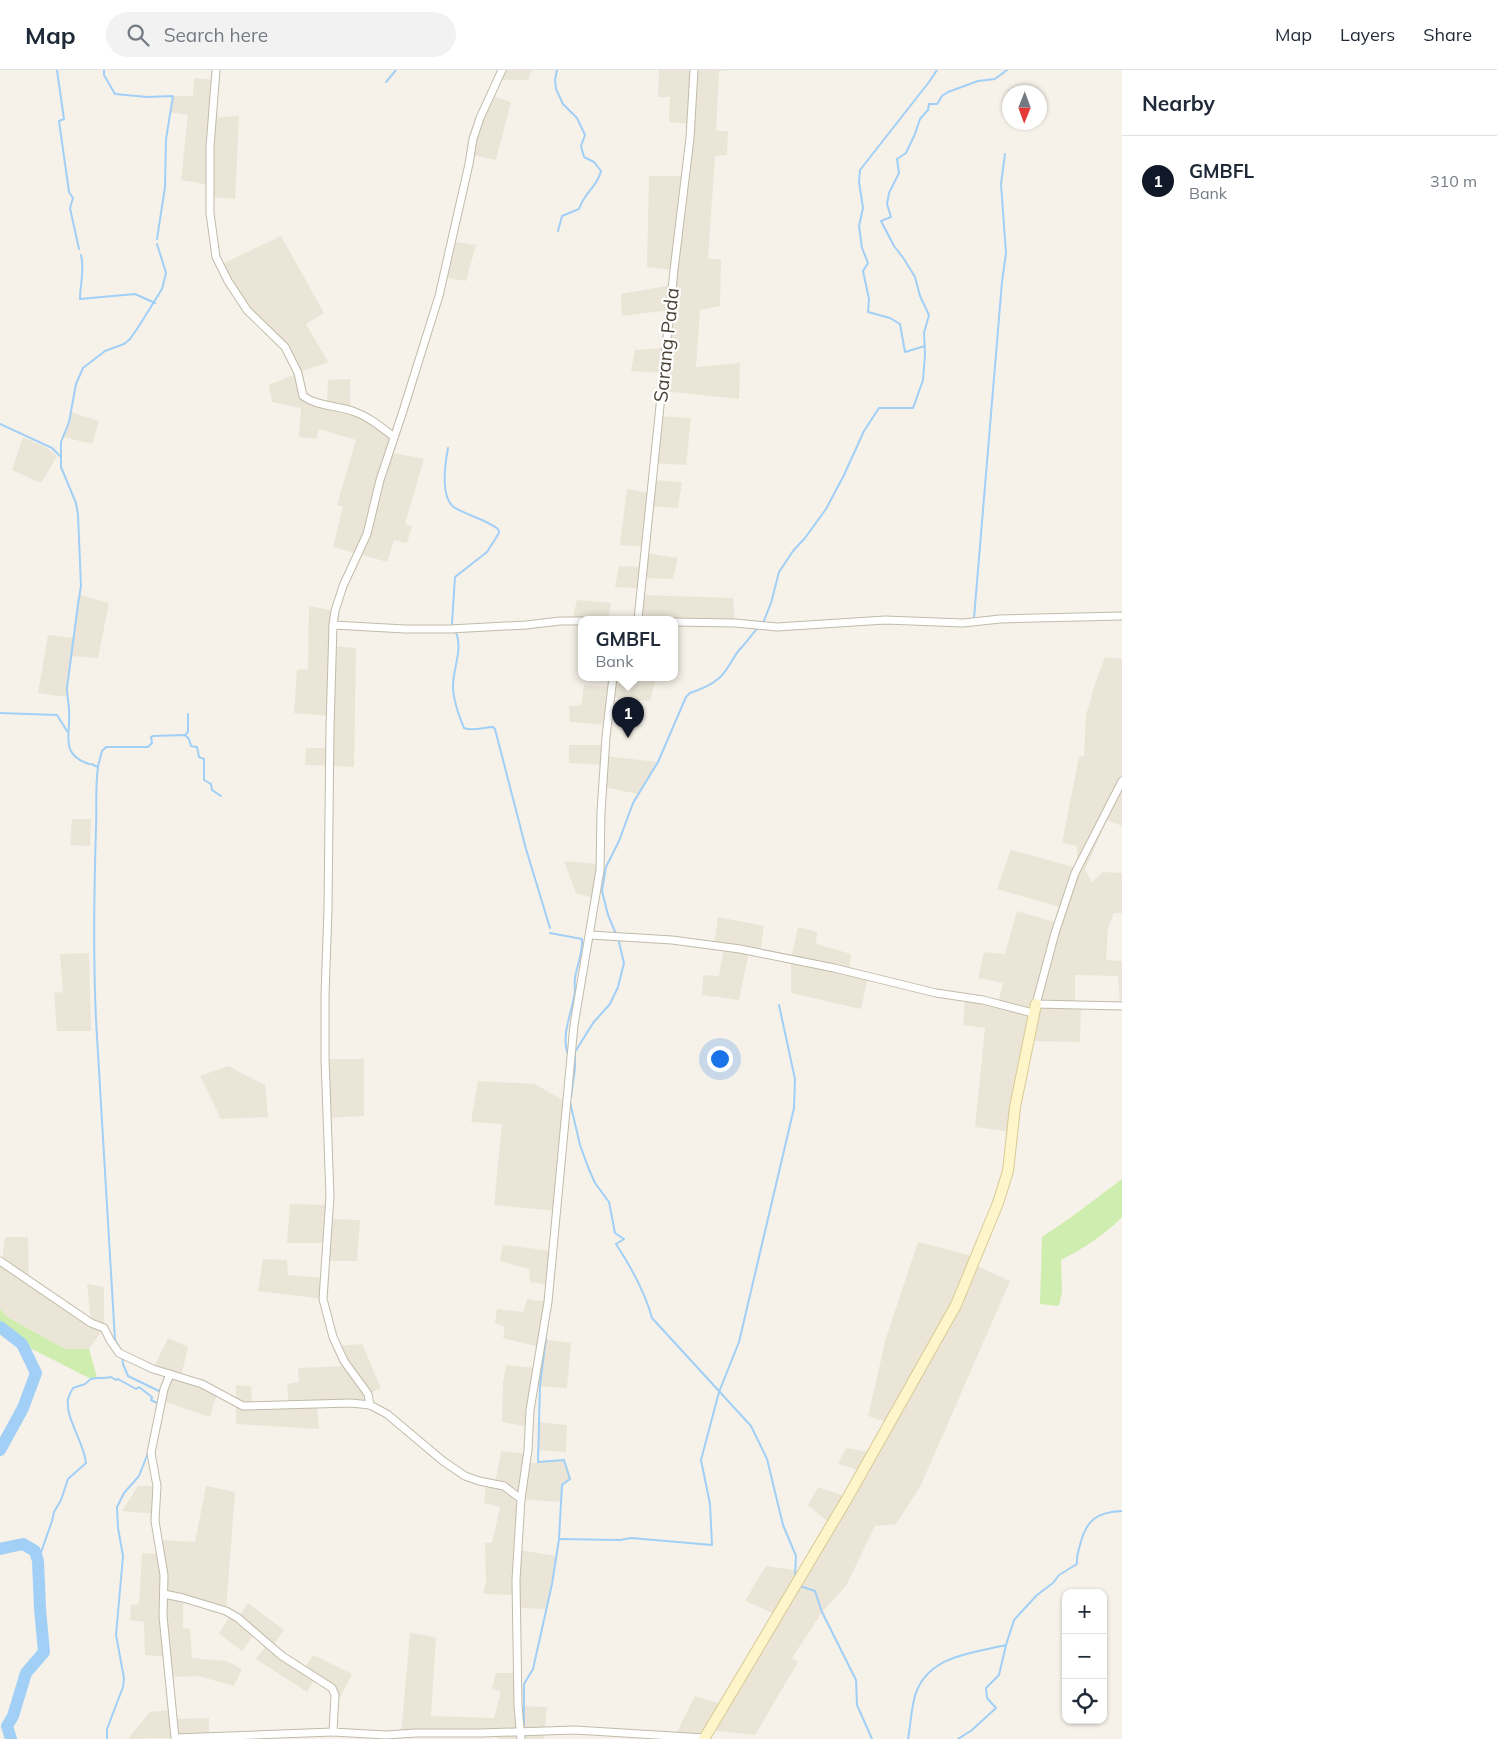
<!DOCTYPE html>
<meta charset="utf-8">
<style>
:root{--surface:#fff;--page:#f2f2f3;--text:#1f2937;--muted:#747a83;--line:#e0e1e3;--accent:#111827}
body{margin:0;font-family:Mulish,sans-serif;background:var(--page);color:var(--text)}
.controls{position:absolute;right:15px;bottom:15px;display:grid;overflow:hidden;border-radius:10px;box-shadow:0 1px 4px #0004}
.controls button{width:45px;height:45px;display:grid;place-items:center;padding:0;border:0;border-bottom:1px solid var(--line);background:var(--surface);color:var(--text);font:25px sans-serif}
.compass{position:absolute;left:1002px;top:15px;width:45px;height:45px;border-radius:50%;background:var(--surface);box-shadow:0 1px 4px #0004;rotate:181deg}
.you{position:absolute;left:719px;top:988px;width:18px;height:18px;margin:-12px;border:4px solid #fff;border-radius:50%;background:#1a73e8;box-shadow:0 0 0 8px #1a73e833}
.badge{display:grid;place-items:center;width:32px;height:32px;border-radius:50%;background:var(--accent);color:#fff;font-size:16px;font-weight:700}
.pin{position:absolute;translate:-50% -41px;filter:drop-shadow(0 1px 2px #0008)}
.pin::after{content:'';position:absolute;top:26px;width:18px;height:15px;background:inherit;clip-path:polygon(0 0,100% 0,50% 100%)}
.popup{position:absolute;left:578px;top:546px;width:100px;height:65px;box-sizing:border-box;display:grid;place-content:center;border-radius:10px;background:var(--surface);filter:drop-shadow(0 1px 4px #0005);font-size:16px;white-space:nowrap;color:var(--muted)}
.popup b{font-size:19px;color:var(--text)}
.popup::after{content:'';position:absolute;left:50%;top:100%;margin-left:-10px;border:10px solid transparent;border-top-color:var(--surface)}
.list{margin:0;padding:0;list-style:none}
h2{display:flex;justify-content:space-between;align-items:center;height:65px;margin:0;padding:0 20px;font-size:21px}
h2 small{font-size:16px;font-weight:400;color:var(--muted)}
.list li{display:grid;grid-template-columns:32px 1fr auto;gap:15px;align-items:center;box-sizing:border-box;height:90px;padding:0 20px;border-top:1px solid var(--line)}
.list b{display:block;font-size:19px;white-space:nowrap}
.list p{margin:0;font-size:16px;white-space:nowrap;color:var(--muted)}
.list em{font-size:16px;font-style:normal;color:var(--muted)}
.icon{flex:none;width:28px;height:28px;fill:none;stroke:currentColor;stroke-width:2;stroke-linecap:round;stroke-linejoin:round}
.map{position:relative;flex:none;width:1122px;height:1669px;overflow:hidden}
header{display:flex;align-items:center;gap:30px;box-sizing:border-box;height:70px;padding:0 25px;background:var(--surface);border-bottom:1px solid var(--line)}
header strong{font-size:24px}
nav{display:flex;gap:28px;margin-inline-start:auto;font-size:18px}
.search{width:350px;height:45px;background:var(--page);display:flex;align-items:center;gap:12px;box-sizing:border-box;padding:0 18px;border-radius:28px;color:var(--muted);font-size:19px}
main{display:flex}
aside{flex:1;background:var(--surface)}
.map>svg:first-child{display:block}
.residential{fill:#eae5d7}
.green{fill:#ceedaf}
.lines{fill:none;stroke-linecap:round;stroke-linejoin:round}
.stream{stroke:#a1cff6;stroke-width:2}
.river{stroke:#a1cff6;stroke-width:12}
.street-casing{stroke:#c2bbab;stroke-width:9}
.secondary-casing{stroke:#d9ca96;stroke-width:12}
.street{stroke:#fff;stroke-width:7}
.secondary{stroke:#fff5ca;stroke-width:10}
.labels{text-anchor:middle;stroke-width:4.5;stroke-linejoin:round;paint-order:stroke}
.street-label{font-size:19px;fill:#4a4336;stroke:#fff}
</style>
<header>
<strong>Map</strong>
<div class="search"><svg class="icon" aria-label="search" viewBox="0 0 24 24"><circle cx="10" cy="10" r="6"/><path d="M15 15l6 6"/></svg>Search here</div>
<nav><a>Map</a><a>Layers</a><a>Share</a></nav>
</header>
<main>
<div class="map">
<svg width="1122" height="1669" viewBox="0 0 1122 1669">
<rect width="100%" height="100%" fill="#f6f2e9"/>
<g class="residential">
<path d="M502,0H532L528,10H497Z"/>
<path d="M659,0H730L719,1L716,61H728L727,85L715,86L708,189H721L720,236L700,240L696,297L740,293L739,329L662,321L664,303L631,301L635,280L667,278L670,240L622,246L621,224L672,215L674,200L647,197L649,106H685L690,54L669,52L670,27H658Z"/>
<path d="M194,8L216,10L213,48L239,46L235,129L210,127V115L181,110L188,45L170,42L173,26H193Z"/>
<path d="M490,25L511,32L496,90L471,85Z"/>
<path d="M281,166L324,243L306,254L328,292L298,303L303,326L327,334L328,310L350,309V340L394,367L389,382L424,389L405,454L412,456L407,473L394,470L387,492L333,477L343,437L337,435L356,370L319,359L316,369L299,367L301,338L272,332L269,315L298,303L285,277L247,240L220,195Z"/>
<path d="M451,171L476,175L466,211L443,207Z"/>
<path d="M70,342L99,351L92,374L63,367L69,352Z"/>
<path d="M659,346L691,348L686,395L654,393Z"/>
<path d="M23,367L45,377L57,386L41,413L12,400Z"/>
<path d="M653,410L682,412L678,438L650,436L647,477L620,475L627,419L651,423Z"/>
<path d="M646,483L678,488L673,509L643,508L642,518L615,517L619,496L644,497Z"/>
<path d="M80,525L109,533L98,588L71,586L67,627L38,623L48,565L74,568Z"/>
<path d="M641,525L733,528L735,553L674,549H638Z"/>
<path d="M577,530L611,533L608,549H582L572,551Z"/>
<path d="M309,536L335,541L332,576L356,578L354,697L305,695L306,678H330V646L294,643L297,600L308,599Z"/>
<path d="M1105,587L1122,589V756L1107,750L1085,800L1092,812L1103,802L1122,803V843H1114L1108,858L1106,890L1122,891V936H1120L1118,906L1075,905V936H1081L1080,972L1028,971L1013,1062L975,1057L985,958L963,955L965,928L998,934L1003,913L978,908L984,882L1005,884L1017,841L1058,853L1063,838L997,819L1011,780L1077,798V776L1062,773L1079,687L1084,686L1086,645L1095,614Z"/>
<path d="M613,607H656L650,631L610,627L607,655L570,652L569,636L581,635L584,615L611,617Z"/>
<path d="M569,675H605V686L658,692L638,724L603,717L604,695L569,693Z"/>
<path d="M72,749H91L90,776L70,775Z"/>
<path d="M564,791L600,794L596,829L576,823Z"/>
<path d="M718,847L764,856L760,883L749,881L739,930L702,925L703,905L719,906L724,877L714,875Z"/>
<path d="M798,857L817,862L816,874L851,884L849,902L868,907L861,939L791,923V889Z"/>
<path d="M89,883L91,961H57L54,923L63,922L60,884Z"/>
<path d="M325,989H364V1046L328,1048Z"/>
<path d="M228,996L265,1015L268,1047L221,1049L200,1006Z"/>
<path d="M478,1011L535,1014L566,1032L556,1141L494,1135L502,1054L471,1052Z"/>
<path d="M290,1134L329,1135L328,1149L360,1150L357,1191H325L326,1173H287Z"/>
<path d="M5,1167H28L29,1211L91,1252L87,1214L104,1217V1258L89,1279H65L9,1248L0,1239V1191H2Z"/>
<path d="M918,1172L976,1187L973,1194L1010,1211L921,1415L896,1454L875,1456L846,1516L822,1542L792,1588L798,1592L755,1665L710,1660L705,1668L675,1666L695,1626L724,1635L777,1545L745,1531L766,1496L794,1500L796,1513L831,1455L808,1435L818,1417L848,1427L862,1401L838,1394L846,1378L873,1383L889,1353L868,1346L886,1268Z"/>
<path d="M503,1175L552,1181L549,1215L530,1212L529,1199L500,1191Z"/>
<path d="M263,1189L287,1190L288,1205L324,1208L323,1229L258,1221Z"/>
<path d="M527,1229L548,1232L541,1269L571,1273L567,1318L534,1316L529,1357L502,1352L503,1312L506,1295L537,1298L540,1277L503,1268L505,1257L495,1253L497,1239L523,1242Z"/>
<path d="M168,1268L188,1277L181,1307L217,1323L210,1347L163,1331L165,1307L153,1299Z"/>
<path d="M362,1274L381,1318L368,1324L370,1335H317L319,1359L236,1354V1315L251,1316L252,1337L289,1335L287,1314L299,1312L298,1298L347,1296L337,1276Z"/>
<path d="M538,1352L567,1355L566,1382L538,1380Z"/>
<path d="M501,1381L527,1384L526,1394L564,1390L570,1409L562,1415L561,1432L521,1429L518,1480L557,1486L547,1539L517,1538L516,1525L483,1524L486,1512L485,1473H492L500,1437L484,1433L486,1413L495,1414Z"/>
<path d="M138,1416H157L156,1444L122,1441Z"/>
<path d="M206,1416L235,1422L226,1541L183,1529V1558L190,1559L192,1588L226,1591L242,1599L234,1616L198,1606L169,1607L167,1587L145,1585L144,1552L130,1550L131,1535L139,1534L142,1483L161,1484L158,1470L195,1472Z"/>
<path d="M248,1533L284,1560L272,1577L304,1599L313,1585L352,1604L340,1627L335,1625L316,1607L307,1622L256,1589L268,1574L255,1563L242,1581L219,1564L231,1544L238,1548Z"/>
<path d="M410,1563L436,1567L431,1646L494,1648L501,1622L492,1618L496,1603H518V1636L547,1637L544,1669H498L497,1667L481,1663L401,1664Z"/>
<path d="M172,1640L174,1649L209,1648V1667L128,1669L150,1642Z"/>
</g>
<g class="green">
<path d="M1122,1109V1147C1104,1166 1083,1178 1061,1190L1062,1222L1059,1236L1040,1234L1042,1167L1070,1148Z"/>
<path d="M0,1239L9,1248L65,1279H89L97,1307L91,1309L22,1274L0,1257Z"/>
</g>
<g class="lines">
<g class="stream">
<path d="M57,0L64,49L59,51L69,122L73,128L70,138L79,179"/>
<path d="M104,0V5L115,24L147,27L173,26L166,69L165,117L157,169"/>
<path d="M557,0L555,10L556,19L563,34L577,48L585,65L581,76L584,87L594,92L601,101C598,116 584,123 579,139L562,146L558,161"/>
<path d="M386,12L396,0"/>
<path d="M81,185C85,200 80,214 80,229L135,224L155,233"/>
<path d="M925,276L905,282L900,254L890,248L868,242L869,229L863,201L868,193L862,178L859,156L863,138L859,112L860,100L929,12L937,0"/>
<path d="M0,354L52,378L60,386"/>
<path d="M448,378C445,394 440,428 455,438C469,446 485,449 498,459L499,463L487,482L455,507L452,553L453,556"/>
<path d="M974,548L1002,212L1006,183L1001,114L1005,84"/>
<path d="M763,553L771,533L779,502L793,481L805,468L826,439L844,405L864,361L879,338H913L923,310L925,285L924,263L929,245L920,226L915,207L904,189L894,176L881,151L891,147L887,134L889,123L899,103L897,89L906,83L915,64L920,49L928,40L929,34H937L942,26L948,22L978,11L995,9L1007,0"/>
<path d="M456,562C463,580 453,598 453,616C453,630 459,646 464,658C473,662 484,657 493,657L495,659L526,779L550,858"/>
<path d="M0,643L57,645L67,661"/>
<path d="M185,665L188,662V644"/>
<path d="M89,694C59,685 71,663 69,641C69,633 67,626 67,618L78,534L81,516L78,445L76,433L61,397V372L69,352L76,314L83,298L105,281L124,274L130,269L139,256L162,219L166,203L157,174"/>
<path d="M91,694L98,697C95,718 97,738 96,758C94,822 93,886 96,950L115,1270L122,1282"/>
<path d="M98,696L102,681L106,677H148L152,673L151,667L153,666L185,665L189,669L191,676L197,677L199,687L204,689V710L211,714L212,720L221,726"/>
<path d="M550,863L582,869C583,883 577,895 575,908C574,914 576,921 574,927C571,944 562,964 567,982"/>
<path d="M616,864L608,845L602,821L606,797L619,771L633,733L658,692L686,627L690,623C699,620 711,615 718,609C728,601 732,588 740,579C746,573 751,565 758,558"/>
<path d="M571,1027L575,998V982L593,953L610,934L618,917L624,893L618,868"/>
<path d="M570,1032L580,1075L588,1097L595,1113L609,1132L615,1163L624,1169L616,1174C631,1197 645,1222 652,1248L751,1356L767,1389L783,1455L796,1486L795,1506"/>
<path d="M122,1286L123,1294L128,1306L161,1322"/>
<path d="M91,1309C98,1307 104,1309 111,1307L116,1310L118,1309L136,1319L139,1317L152,1327L151,1330L159,1334"/>
<path d="M559,1469L620,1470L631,1468L712,1475L710,1434L701,1390L719,1322L739,1272L794,1038L795,1009L779,935"/>
<path d="M38,1491L52,1451L54,1442L61,1430L68,1409L86,1393C84,1372 65,1348 68,1329C69,1326 71,1321 73,1318L85,1314L91,1309"/>
<path d="M800,1516L815,1521L822,1542L856,1610L857,1635L872,1669"/>
<path d="M524,1658V1614L533,1599L552,1514L559,1469L562,1415L570,1409L564,1390L538,1392L540,1315L546,1268"/>
<path d="M107,1669V1659L123,1617L124,1608L116,1565L123,1486L118,1458L117,1437L124,1423L139,1406L148,1383"/>
<path d="M908,1669C911,1654 911,1634 917,1620C932,1585 973,1583 1006,1575L1014,1550L1037,1525L1053,1513L1059,1505L1077,1494C1076,1487 1078,1482 1080,1475C1086,1450 1097,1442 1122,1441"/>
<path d="M958,1669L972,1660L996,1638L987,1628L986,1618L999,1605L1006,1575"/>
</g>
<g class="river">
<path d="M0,1257L22,1274L36,1303L23,1338L0,1380"/>
<path d="M0,1479L23,1474L35,1481L38,1491L40,1539L44,1582L26,1603L13,1646L7,1656L11,1669"/>
</g>
<defs>
<g id="street">
<path d="M216,0L210,77V143L216,187L228,211L247,240L285,277L298,303L303,326C318,337 338,335 355,342C370,347 382,358 394,367"/>
<path d="M638,549L674,200L690,68L694,0"/>
<path d="M674,552L735,553L777,557L885,550L963,553L1000,549L1122,546"/>
<path d="M333,555L405,559H450L526,555L560,551H582"/>
<path d="M1122,711L1075,803L1055,863L1036,934L1122,936"/>
<path d="M590,865L672,870L740,879L834,898L936,923L983,930L1033,943"/>
<path d="M0,1191L91,1253L104,1258L110,1270L119,1283L153,1299L202,1314L243,1336L351,1333L370,1335L387,1344L443,1391L465,1406L479,1411L504,1416L521,1429"/>
<path d="M170,1304L164,1319L151,1383L157,1416L155,1451L164,1505L163,1546L175,1668L333,1662"/>
<path d="M370,1335L368,1324L344,1291L333,1267L323,1229L330,1126L325,989V926L328,838L330,657L333,555L335,541L343,516L367,464L380,410L403,341L439,226L469,94L473,69L480,48L502,0"/>
<path d="M164,1524L183,1528L226,1541L238,1548L282,1586L332,1618L335,1625L333,1662L386,1665L416,1663H481L575,1660L705,1668"/>
<path d="M521,1669L518,1636L516,1510L521,1429L528,1380L530,1340L548,1232L574,955L600,800L601,742L606,667L613,607"/>
</g>
<path id="secondary" d="M704,1669L848,1427L956,1235L998,1133L1008,1101L1015,1037L1036,934"/>
</defs>
<use href="#street" class="street-casing"/>
<use href="#secondary" class="secondary-casing"/>
<use href="#street" class="street"/>
<use href="#secondary" class="secondary"/>
</g>
<g class="labels">
<g class="street-label">
<text transform="translate(666 275) rotate(-84)" y="7">Sarang Pada</text>
</g>
</g>
</svg>
<div class="controls">
<button>+</button>
<button>−</button>
<button><svg class="icon" aria-label="locate" viewBox="0 0 24 24"><circle cx="12" cy="12" r="6"/><path d="M12 2v4M12 18v4M2 12h4M18 12h4"/></svg></button>
</div>
<svg class="compass" viewBox="-18 -18 36 36"><path d="M0-13l5 13h-10z" fill="#e53935"/><path d="M0 13l5-13h-10z" fill="#747a83"/></svg>
<div class="you"></div>
<div class="pin badge" style="left:628px;top:668px">1</div>
<div class="popup"><b>GMBFL</b>Bank</div>
</div>
<aside>
<h2>Nearby<small></small></h2>
<ul class="list">
<li><span class="badge">1</span><div><b>GMBFL</b><p>Bank</p></div><em>310 m</em></li>
</ul>
</aside>
</main>
